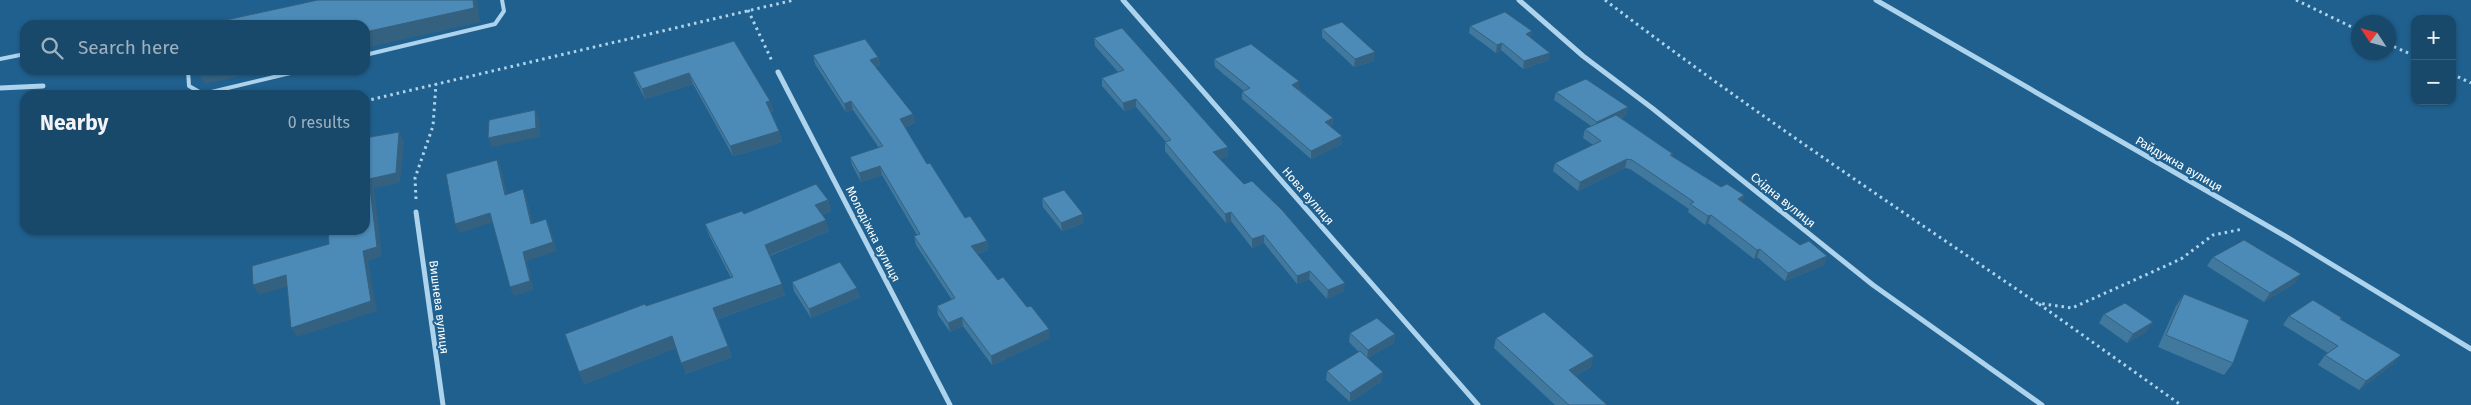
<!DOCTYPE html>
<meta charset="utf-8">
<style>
:root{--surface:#18486a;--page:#255272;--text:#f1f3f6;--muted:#9fb2c1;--line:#36607e}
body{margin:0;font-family:"Fira Sans",sans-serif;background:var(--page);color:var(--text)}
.controls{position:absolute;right:15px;top:15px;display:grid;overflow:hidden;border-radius:10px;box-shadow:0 1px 4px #0004}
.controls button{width:45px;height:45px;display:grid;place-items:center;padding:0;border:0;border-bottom:1px solid var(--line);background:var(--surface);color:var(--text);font:25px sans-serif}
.compass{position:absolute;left:2351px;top:15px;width:45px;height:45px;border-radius:50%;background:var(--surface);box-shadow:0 1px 4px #0004;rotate:306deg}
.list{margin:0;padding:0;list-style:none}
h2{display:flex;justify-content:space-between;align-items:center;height:65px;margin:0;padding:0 20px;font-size:21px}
h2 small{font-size:16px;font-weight:400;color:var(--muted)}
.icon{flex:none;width:28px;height:28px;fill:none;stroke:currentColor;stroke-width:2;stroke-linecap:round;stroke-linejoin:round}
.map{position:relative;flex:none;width:2471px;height:405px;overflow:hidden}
.search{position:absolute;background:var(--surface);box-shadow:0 1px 4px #0004;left:20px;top:20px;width:350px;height:55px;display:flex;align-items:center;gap:12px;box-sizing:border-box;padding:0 18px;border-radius:15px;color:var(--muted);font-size:19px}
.panel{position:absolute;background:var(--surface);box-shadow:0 1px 4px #0004;left:20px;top:90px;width:350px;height:145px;border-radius:15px}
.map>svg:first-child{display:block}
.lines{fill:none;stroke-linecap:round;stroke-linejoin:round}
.path{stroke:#aed3ec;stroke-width:3;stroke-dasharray:2.5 4;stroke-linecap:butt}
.service{stroke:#aed3ec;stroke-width:4}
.minor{stroke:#aed3ec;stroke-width:5}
.wall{fill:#41789d}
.shaded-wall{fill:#356180}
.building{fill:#4c8bb7;stroke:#356180}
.labels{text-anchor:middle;stroke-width:4;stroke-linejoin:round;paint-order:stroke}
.street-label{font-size:12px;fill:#fff;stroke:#20608e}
</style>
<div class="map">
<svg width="2471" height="405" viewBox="0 0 2471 405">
<rect width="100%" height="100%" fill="#20608e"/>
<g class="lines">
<g class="path">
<path d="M1605,0C1745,107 1891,204 2037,303L2072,308L2181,259L2213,235L2243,229"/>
<path d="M2296,0L2358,30"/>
<path d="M748,10L772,61"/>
<path d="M2388,44L2415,56"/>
<path d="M2452,74L2471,83"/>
<path d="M365,101L794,0"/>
<path d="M416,199L415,178L433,126L436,84"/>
<path d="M2039,304L2181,405"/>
</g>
<g class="service">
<path d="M365,55L495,24L504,11L502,0"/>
<path d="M0,59L25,54"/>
<path d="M188,70L189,86L203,94L303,70"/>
</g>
<g class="minor">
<path d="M1123,0L1478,405"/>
<path d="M1519,0L1583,56L1652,108L1873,285L2042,405"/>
<path d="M1876,0L2285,236L2471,349"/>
<path d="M778,72L950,405"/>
<path d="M0,88L43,86"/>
<path d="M416,212L443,405"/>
</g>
</g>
<g class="wall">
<path d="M1470,26L1531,38L1549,60L1523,69L1501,50L1496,53L1469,33Z"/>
<path d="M1322,29L1374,61L1354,67L1322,37Z"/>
<path d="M1094,38L1228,147V156L1219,159L1344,291L1327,299L1309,279L1297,284L1264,243L1252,248L1231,221L1226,223L1165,151V142H1166L1136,107L1124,111L1102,86V78L1118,72L1095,46Z"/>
<path d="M734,41L770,101L773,111L771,112L779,131L782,142L733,156L693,84L645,99L637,83L633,72Z"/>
<path d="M813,55L878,57L880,65L875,67L913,114L915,123L905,127L927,164L965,218L987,241L988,250L977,254L998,280L1050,338L992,365L963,326L950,332L938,315L937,306L952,300L916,245L914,236L917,235L882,175L861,182L852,165L850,157L879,148L853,110L846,112L815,64Z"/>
<path d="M1214,59L1299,89H1298L1333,118L1332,126L1331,127L1342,144L1311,159L1242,99V92L1244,91L1215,67Z"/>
<path d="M1556,92L1628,107L1626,115L1621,118L1673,154L1672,156L1721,187L1744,195L1742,202L1824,265L1785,281L1757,257L1754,259L1708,223L1705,225L1688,212L1689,209L1630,169L1625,168L1578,191L1553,171L1555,163L1593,145L1583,138L1585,129L1591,126L1554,100Z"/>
<path d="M1042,198L1084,223L1062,231L1043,207Z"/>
<path d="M828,200L831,211L822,215L829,231L770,256L785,295L718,319L732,357L686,374L676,348L585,384L579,372L646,306L731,278L709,235L705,224L744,214Z"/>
<path d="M2213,257L2295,283L2264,302L2207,266Z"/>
<path d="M792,282L860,297L811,318L794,291Z"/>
<path d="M2184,294L2233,363L2224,375L2158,347L2176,306Z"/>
<path d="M2104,314L2147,331L2127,343L2099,323Z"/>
<path d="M2289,316L2342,318L2341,320L2393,364L2359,390L2318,365L2325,355L2328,353L2283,325Z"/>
<path d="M1350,333L1395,334L1394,343L1368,358L1382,381L1350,402L1326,380L1327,371L1359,352L1349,342Z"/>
<path d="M1496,338L1591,367L1575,376L1607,405H1555L1494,348Z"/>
</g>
<g class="shaded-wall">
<path d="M473,0H477L480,22L365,48V32Z"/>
<path d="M1532,31L1531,39L1526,34Z"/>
<path d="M1502,43L1501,50L1496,53L1497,45Z"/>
<path d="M1375,52L1374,61L1354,67L1355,59Z"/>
<path d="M1550,53L1549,60L1523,69L1524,61Z"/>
<path d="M878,57L880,65L871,68L870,60Z"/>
<path d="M197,70H267L205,84Z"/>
<path d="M689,73L693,84L645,99L642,89Z"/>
<path d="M1299,81V89L1292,92V85Z"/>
<path d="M1136,99V107L1124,111L1123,103Z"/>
<path d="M770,101L773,111L769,112L766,102Z"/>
<path d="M851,101L853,110L846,112L844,104Z"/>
<path d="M1628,107L1626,115L1595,130L1597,122Z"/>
<path d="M535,110L539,119L540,137L492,147L488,138Z"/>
<path d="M913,114L915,123L902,128L900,119Z"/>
<path d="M1333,118L1332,126L1325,130V122Z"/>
<path d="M779,131L782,142L733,156L730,146Z"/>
<path d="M399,132L404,141L400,183L374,188L382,256L368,261L377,311L297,337L291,328L363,251L369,179Z"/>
<path d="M1342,136V144L1311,159V151Z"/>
<path d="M1228,147V156L1213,161V152Z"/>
<path d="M1627,159L1625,168L1578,191L1580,182Z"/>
<path d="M497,160L501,168L509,203L505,195Z"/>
<path d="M880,166L882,175L861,182L859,173Z"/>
<path d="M523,189L527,198L535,233L531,224Z"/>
<path d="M1744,195L1742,204L1738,199Z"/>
<path d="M828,200L831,211L818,216L815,205Z"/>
<path d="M1231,212V221L1226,223L1225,214Z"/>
<path d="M490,213L494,222L459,233L455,224Z"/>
<path d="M1083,214L1084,223L1062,231L1061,223Z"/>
<path d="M1711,215L1708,223L1705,225L1708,216Z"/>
<path d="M546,219L550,228L557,251L527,261L534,290L514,296L510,287L523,252Z"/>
<path d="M826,220L829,231L768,256L765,245Z"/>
<path d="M1264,235V243L1252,248V239Z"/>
<path d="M987,241L988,250L973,255L971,246Z"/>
<path d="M1760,249L1757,257L1754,259L1757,250Z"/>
<path d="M1827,256L1824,265L1785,281L1788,273Z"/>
<path d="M1310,271L1309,279L1297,284V276Z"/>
<path d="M2301,274L2295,283L2264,302L2270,293Z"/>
<path d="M286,275L292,285L259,295L253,285Z"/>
<path d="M1345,283L1344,291L1327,299L1328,290Z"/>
<path d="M782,284L785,295L717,319L713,308Z"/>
<path d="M857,288L860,297L811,318L809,309Z"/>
<path d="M962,317L963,326L950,332L948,323Z"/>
<path d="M2153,322L2147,331L2127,343L2133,334Z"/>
<path d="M1049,329L1050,338L992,365L991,356Z"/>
<path d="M1395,334L1394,343L1367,359L1368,350Z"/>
<path d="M672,336L677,348L585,384L579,372Z"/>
<path d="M728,346L732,357L686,374L681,363Z"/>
<path d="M2401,355L2393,364L2359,390L2366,381Z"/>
<path d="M1594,356L1591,367L1566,381L1569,370Z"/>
<path d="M1383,372L1382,381L1350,402V393Z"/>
</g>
<g class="building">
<path d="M318,0H473L474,8L365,32V25H203Z"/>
<path d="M1505,12L1532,31L1526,34L1550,53L1524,61L1502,43L1497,45L1470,26Z"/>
<path d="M1342,22L1375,52L1355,59L1322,29Z"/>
<path d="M1122,28L1228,147L1213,152L1244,184L1252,181L1282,210L1345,283L1328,290L1310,271L1297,276L1264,235L1252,239L1231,212L1225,214L1165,142L1171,140L1136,99L1123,103L1102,78L1124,70L1094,38Z"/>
<path d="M865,39L878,57L870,60L913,114L900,119L927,164L930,163L965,218L970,216L987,241L971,246L998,280L1003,277L1027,307L1031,306L1049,329L991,356L962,317L948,323L937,306L955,298L914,236L920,234L880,166L859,173L850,157L883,146L851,101L844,104L813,55Z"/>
<path d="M734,41L770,101L766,102L779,131L730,146L689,73L642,89L633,72Z"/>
<path d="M1251,44L1299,81L1292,85L1333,118L1325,122L1342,136L1311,151L1242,92L1250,88L1214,59Z"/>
<path d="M1586,79L1628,107L1597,122L1556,92Z"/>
<path d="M535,110L536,128L488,138L489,120Z"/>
<path d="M1616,115L1673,154L1670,155L1721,187L1727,184L1744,195L1738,199L1800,245L1809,241L1827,256L1788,273L1760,249L1757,250L1711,215L1708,216L1690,204L1694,202L1632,160L1627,159L1580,182L1555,163L1601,141L1585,129Z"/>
<path d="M399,132L396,173L369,179L377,247L363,251L371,301L291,328L286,275L253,285L252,266L329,244L328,230H365V138Z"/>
<path d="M497,160L505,195L523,189L531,224L546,219L553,242L523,252L530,281L510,287L490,213L455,224L446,174Z"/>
<path d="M816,184L828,200L815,205L826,220L765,245L782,284L713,308L728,346L681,363L672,336L579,372L565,334L645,304L646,306L733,277L705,224L742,211L744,214Z"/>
<path d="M1064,190L1083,214L1061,223L1042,198Z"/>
<path d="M2244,240L2301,274L2270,293L2213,257Z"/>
<path d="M840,262L857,288L809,309L792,282Z"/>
<path d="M2184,294L2249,320L2233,363L2166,335Z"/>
<path d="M2313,300L2342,318L2340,319L2401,355L2366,381L2325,355L2338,346L2289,316Z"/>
<path d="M2125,303L2153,322L2133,334L2104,314Z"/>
<path d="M1544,312L1594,356L1569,370L1607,405H1569L1496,338Z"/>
<path d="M1377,318L1395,334L1368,350L1350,333Z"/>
<path d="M1360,351L1383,372L1350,393L1327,371Z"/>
</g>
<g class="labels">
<g class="street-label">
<text transform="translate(2179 164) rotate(30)" y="4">Райдужна вулиця</text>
<text transform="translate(1308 196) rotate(49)" y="4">Нова вулиця</text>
<text transform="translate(1783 200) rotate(39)" y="4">Східна вулиця</text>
<text transform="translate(873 234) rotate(63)" y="4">Молодіжна вулиця</text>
<text transform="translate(439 307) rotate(83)" y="4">Вишнева вулиця</text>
</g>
</g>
</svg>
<div class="controls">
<button>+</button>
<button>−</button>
</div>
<svg class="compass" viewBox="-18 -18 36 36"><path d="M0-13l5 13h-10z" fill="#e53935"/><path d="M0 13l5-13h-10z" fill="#9fb2c1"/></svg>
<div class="search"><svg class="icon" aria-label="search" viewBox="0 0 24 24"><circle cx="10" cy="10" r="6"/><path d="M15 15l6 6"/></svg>Search here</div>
<section class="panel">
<h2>Nearby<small>0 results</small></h2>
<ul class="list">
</ul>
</section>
</div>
